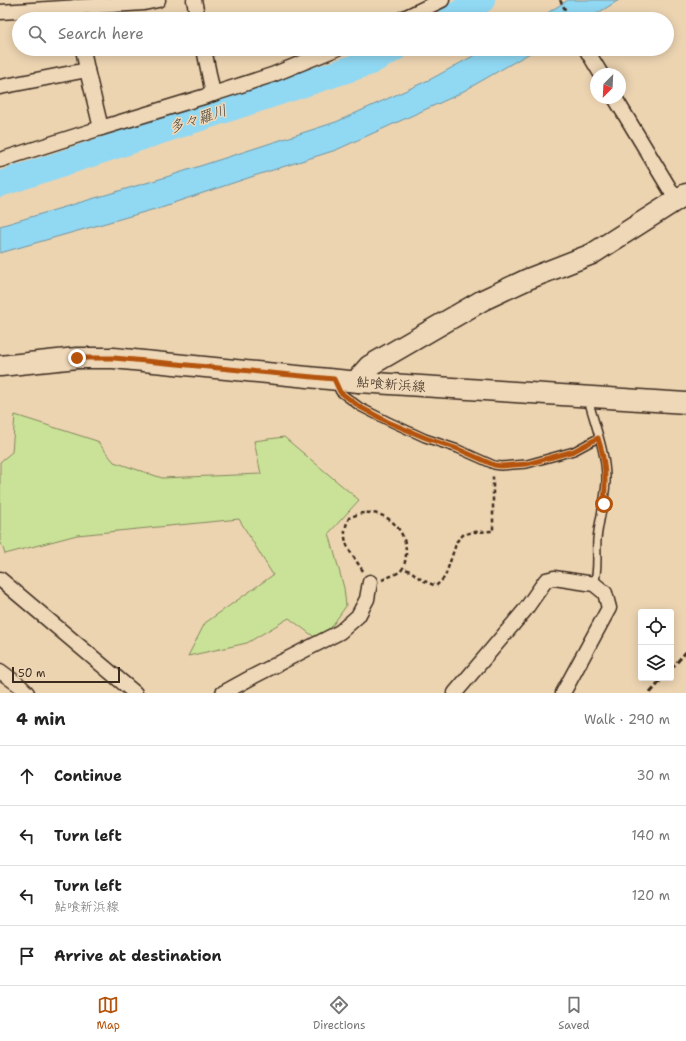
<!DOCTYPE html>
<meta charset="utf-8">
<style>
:root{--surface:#fff;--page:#f2f2f2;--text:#222;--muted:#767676;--line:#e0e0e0;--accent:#b45309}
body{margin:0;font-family:"Shantell Sans","Klee One",sans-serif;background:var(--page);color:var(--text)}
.controls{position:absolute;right:12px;bottom:12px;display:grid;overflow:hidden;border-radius:4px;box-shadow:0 2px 10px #0003}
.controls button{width:36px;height:36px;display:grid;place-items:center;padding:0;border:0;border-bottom:1px solid var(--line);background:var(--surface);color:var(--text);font:20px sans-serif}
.compass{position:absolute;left:590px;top:68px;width:36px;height:36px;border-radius:50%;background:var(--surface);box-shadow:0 2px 10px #0003;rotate:204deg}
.scale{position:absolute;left:12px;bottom:10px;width:108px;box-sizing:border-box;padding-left:4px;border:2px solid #3b2a1e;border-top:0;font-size:11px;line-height:14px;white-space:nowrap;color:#3b2a1e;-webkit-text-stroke:3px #efd8b8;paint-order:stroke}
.stop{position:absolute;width:12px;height:12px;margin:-9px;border:3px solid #b45309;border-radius:50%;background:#fff}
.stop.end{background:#b45309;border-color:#fff;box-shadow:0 1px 4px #0008}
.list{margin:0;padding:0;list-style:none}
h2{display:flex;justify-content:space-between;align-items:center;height:52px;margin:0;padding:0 16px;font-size:17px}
h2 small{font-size:13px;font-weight:400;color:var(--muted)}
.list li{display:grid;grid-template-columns:26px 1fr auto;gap:12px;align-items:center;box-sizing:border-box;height:60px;padding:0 16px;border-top:1px solid var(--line)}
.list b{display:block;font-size:15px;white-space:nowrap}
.list p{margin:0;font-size:13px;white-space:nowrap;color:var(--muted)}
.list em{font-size:13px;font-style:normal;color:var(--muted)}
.icon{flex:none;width:22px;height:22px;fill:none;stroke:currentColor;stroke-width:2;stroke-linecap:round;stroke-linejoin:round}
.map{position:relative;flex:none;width:686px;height:693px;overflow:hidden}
.search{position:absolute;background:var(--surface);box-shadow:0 2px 10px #0003;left:12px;right:12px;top:12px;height:44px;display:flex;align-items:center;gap:10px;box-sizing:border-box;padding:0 14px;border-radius:22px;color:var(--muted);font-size:15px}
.sheet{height:292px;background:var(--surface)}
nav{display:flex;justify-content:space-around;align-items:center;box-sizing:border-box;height:56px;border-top:1px solid var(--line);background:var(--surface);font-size:11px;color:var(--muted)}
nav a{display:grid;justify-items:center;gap:2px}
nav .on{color:var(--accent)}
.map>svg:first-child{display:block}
.green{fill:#cae298;stroke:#82865b}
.water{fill:#91d8f3;stroke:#6f929e}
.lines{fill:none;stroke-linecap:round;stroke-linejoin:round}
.river{stroke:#91d8f3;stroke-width:26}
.lane-casing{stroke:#3b2a1e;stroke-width:10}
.street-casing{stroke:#3b2a1e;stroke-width:17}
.secondary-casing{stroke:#3b2a1e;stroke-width:23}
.path{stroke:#3b2a1e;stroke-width:2.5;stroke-dasharray:4 3;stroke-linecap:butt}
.lane{stroke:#efd8b8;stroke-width:7}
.street{stroke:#efd8b8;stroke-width:14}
.secondary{stroke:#efd8b8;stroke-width:20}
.rail{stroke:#3b2a1e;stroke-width:3;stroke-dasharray:6 3;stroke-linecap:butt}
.route{stroke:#b45309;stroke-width:5}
.labels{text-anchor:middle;stroke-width:3;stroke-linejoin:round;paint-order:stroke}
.street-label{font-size:14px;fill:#3b2a1e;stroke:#efd8b8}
.water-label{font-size:15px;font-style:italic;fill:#48443e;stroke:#efd8b8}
</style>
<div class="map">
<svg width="686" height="693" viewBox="0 0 686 693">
<rect width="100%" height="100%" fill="#ecd4b1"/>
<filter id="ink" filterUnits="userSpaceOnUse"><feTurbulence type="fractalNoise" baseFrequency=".025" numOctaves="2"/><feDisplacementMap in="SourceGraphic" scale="8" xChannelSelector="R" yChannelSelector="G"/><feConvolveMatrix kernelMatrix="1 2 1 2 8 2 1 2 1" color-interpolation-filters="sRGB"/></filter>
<g filter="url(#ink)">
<path class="green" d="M15,415L97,441L114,462L162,478L261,474L254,441L284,437L359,500L329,533L344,588L346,606L321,642L289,618L247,643L188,656L205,623L273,575L239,519L77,535L5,554L0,540V462L12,452Z"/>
<g class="water">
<path d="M568,0H619L588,19H538Z"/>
<path d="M486,49H537L455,96L336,150L257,175L155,209L0,253V226L163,178L336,122L431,79Z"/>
</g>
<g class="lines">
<g class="river">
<path d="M449,19L482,0"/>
<path d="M0,184L368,63L394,49"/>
</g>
<defs>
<g id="lane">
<path d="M335,382L340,392L360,407L388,421L425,438L458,449L494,465L501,466L527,464L574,451L598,438"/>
<path d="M588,399C595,425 607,455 606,482C605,501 599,520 597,539C596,554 599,570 594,584"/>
</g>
<g id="street">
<path d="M194,0L198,19"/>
<path d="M75,7L77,19"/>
<path d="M0,12L144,3L158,0"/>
<path d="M402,19L442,0"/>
<path d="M586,49L601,74"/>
<path d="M0,87L87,70L83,49"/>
<path d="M213,94L272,75L336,49"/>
<path d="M615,98L677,201"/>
<path d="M101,128L213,94L204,49"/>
<path d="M0,160L101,128L87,70"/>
<path d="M0,579L135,693"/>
<path d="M0,671L19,685L27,693"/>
<path d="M223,693L254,676L340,632L358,616L367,599L370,582"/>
<path d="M455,693L525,610L546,580L554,578L594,584L605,593L609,608L563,693"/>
</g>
<g id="secondary">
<path d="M0,366L77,358H113L359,382L686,403"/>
<path d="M359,382L360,376L369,366L483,300L528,279L592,254L686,194"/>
</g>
</defs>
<use href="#lane" class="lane-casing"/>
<use href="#street" class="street-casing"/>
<use href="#secondary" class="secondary-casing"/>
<g class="path">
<path d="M560,0L570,19"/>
<path d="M363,571C351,552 338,541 349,518C354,516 359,513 364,513C394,510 414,541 403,568"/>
<path d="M382,580L400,572L403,568L412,572L422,580L436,586L445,577L457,541L464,534L474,532L493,531V474"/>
</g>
<use href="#lane" class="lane"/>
<use href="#street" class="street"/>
<use href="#secondary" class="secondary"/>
<g class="rail">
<path d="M671,669L686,652"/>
<path d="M650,693L663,678"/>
</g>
</g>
</g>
<g class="lines" filter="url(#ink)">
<path class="route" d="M77,358H114L334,379L340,392L360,407L388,422L426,438L458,449L494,465L501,466L527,464L574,451L598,438C606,462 606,479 604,504"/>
</g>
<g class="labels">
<g class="street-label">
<text transform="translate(391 384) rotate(4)" y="5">鮎喰新浜線</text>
</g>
<g class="water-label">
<text transform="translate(198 119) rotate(-18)" y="5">多々羅川</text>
</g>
</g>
</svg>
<div class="controls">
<button><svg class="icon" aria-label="locate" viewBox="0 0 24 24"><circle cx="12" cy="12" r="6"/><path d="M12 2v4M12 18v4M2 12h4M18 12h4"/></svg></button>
<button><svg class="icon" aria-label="layers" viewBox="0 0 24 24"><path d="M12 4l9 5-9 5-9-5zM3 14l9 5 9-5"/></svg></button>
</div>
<svg class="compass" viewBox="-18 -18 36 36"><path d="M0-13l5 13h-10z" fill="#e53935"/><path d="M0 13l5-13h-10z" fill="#767676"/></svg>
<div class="scale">50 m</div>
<div class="stop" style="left:604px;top:504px"></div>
<div class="stop end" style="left:77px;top:358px"></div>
<div class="search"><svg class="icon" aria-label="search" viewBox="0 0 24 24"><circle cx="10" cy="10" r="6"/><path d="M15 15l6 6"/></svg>Search here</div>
</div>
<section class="sheet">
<h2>4 min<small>Walk · 290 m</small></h2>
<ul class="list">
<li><svg class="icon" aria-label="ahead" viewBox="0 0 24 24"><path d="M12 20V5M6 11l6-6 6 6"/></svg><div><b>Continue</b></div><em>30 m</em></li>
<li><svg class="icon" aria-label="left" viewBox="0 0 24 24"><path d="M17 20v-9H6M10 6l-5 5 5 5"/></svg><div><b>Turn left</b></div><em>140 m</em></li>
<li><svg class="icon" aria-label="left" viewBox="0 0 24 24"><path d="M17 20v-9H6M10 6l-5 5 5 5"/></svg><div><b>Turn left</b><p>鮎喰新浜線</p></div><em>120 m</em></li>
<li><svg class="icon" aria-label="arrive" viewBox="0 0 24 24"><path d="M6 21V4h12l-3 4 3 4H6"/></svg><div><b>Arrive at destination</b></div></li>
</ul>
</section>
<nav>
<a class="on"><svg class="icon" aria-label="map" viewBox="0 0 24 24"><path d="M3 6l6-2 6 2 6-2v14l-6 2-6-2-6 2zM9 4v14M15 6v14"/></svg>Map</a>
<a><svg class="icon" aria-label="directions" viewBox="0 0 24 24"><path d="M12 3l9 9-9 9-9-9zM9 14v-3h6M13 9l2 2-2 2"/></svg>Directions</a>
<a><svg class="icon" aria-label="saved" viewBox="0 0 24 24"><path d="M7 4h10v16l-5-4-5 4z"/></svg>Saved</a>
</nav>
